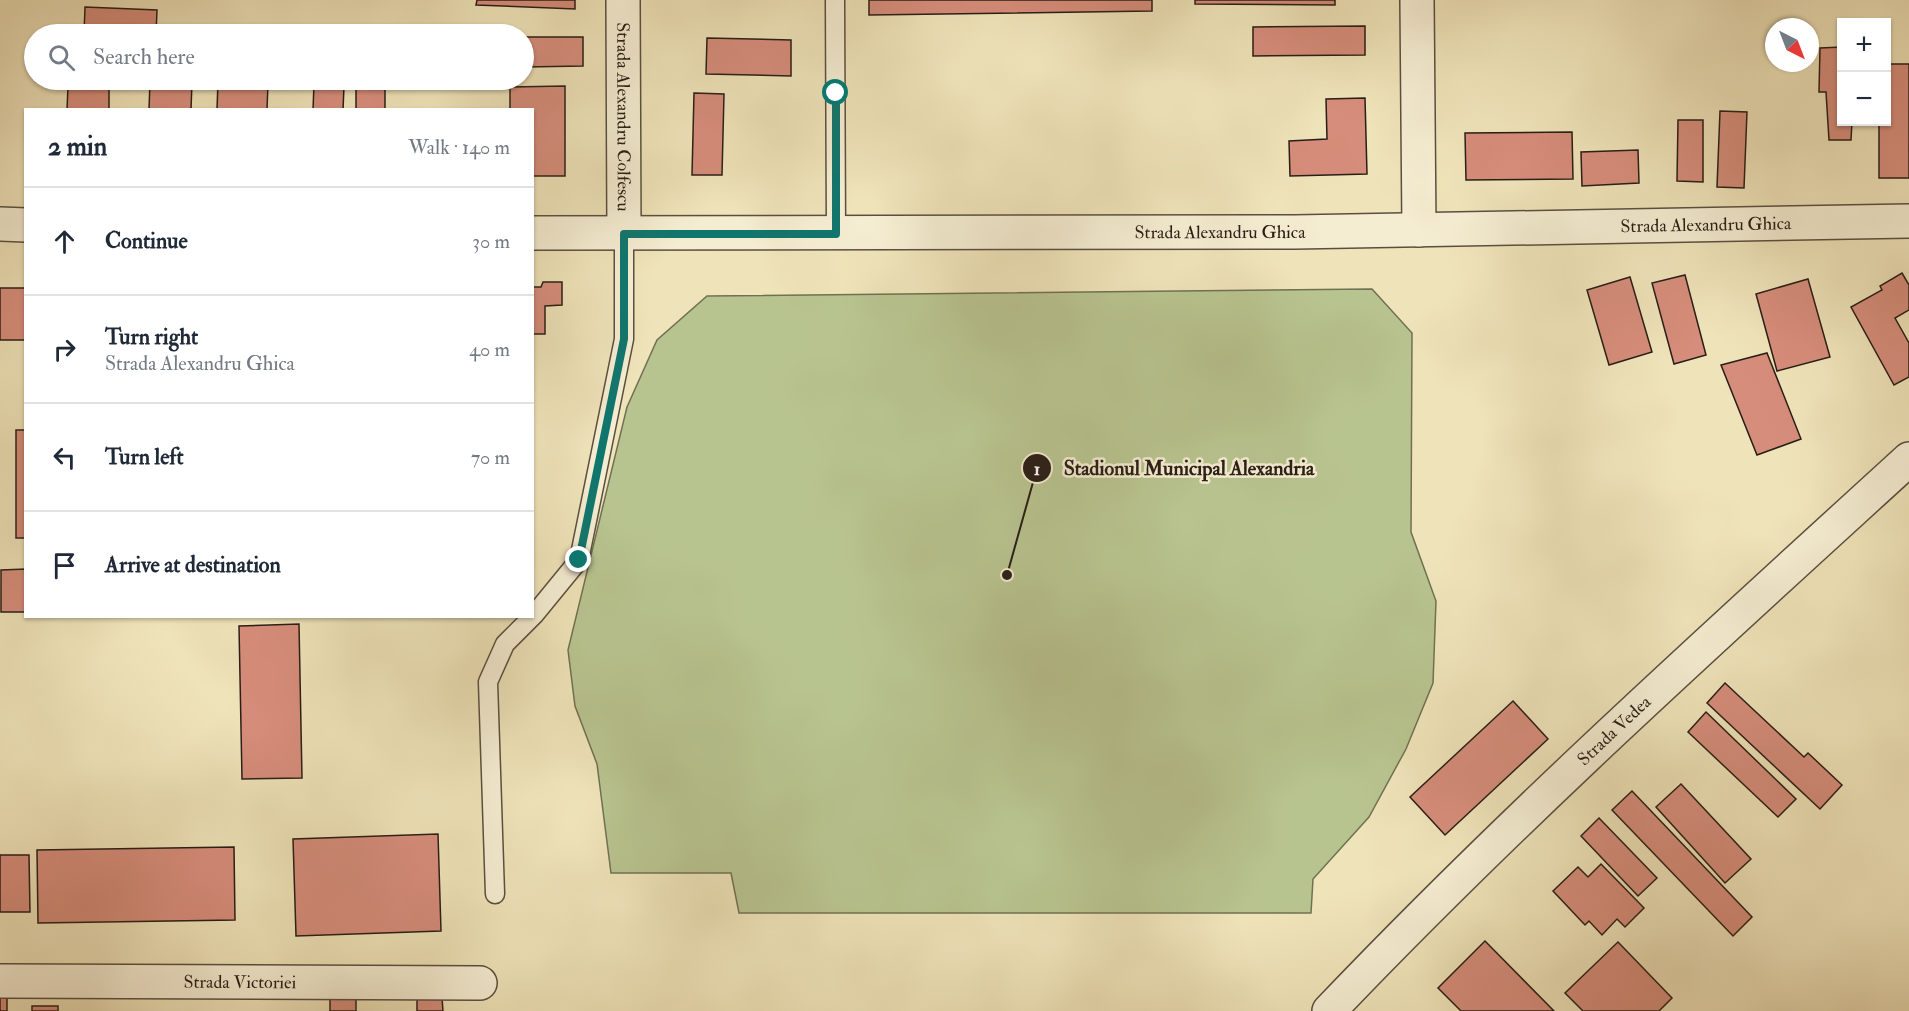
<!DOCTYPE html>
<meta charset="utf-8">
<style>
:root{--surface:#fff;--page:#f2f2f3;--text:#1f2937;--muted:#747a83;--line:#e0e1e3}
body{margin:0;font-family:"IM FELL Double Pica",serif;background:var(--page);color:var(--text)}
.controls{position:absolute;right:18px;top:18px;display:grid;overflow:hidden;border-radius:0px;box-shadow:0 2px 4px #0004}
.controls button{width:54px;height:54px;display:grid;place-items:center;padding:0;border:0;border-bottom:2px solid var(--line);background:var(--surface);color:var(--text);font:30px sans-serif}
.compass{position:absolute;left:1765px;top:18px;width:54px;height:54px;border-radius:50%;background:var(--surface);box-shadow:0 2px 4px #0004;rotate:138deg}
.stop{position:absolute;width:18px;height:18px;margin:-14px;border:4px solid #0f766e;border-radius:50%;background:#fff}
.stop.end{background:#0f766e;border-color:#fff;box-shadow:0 2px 6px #0008}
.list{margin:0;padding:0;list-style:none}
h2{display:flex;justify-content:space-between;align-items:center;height:78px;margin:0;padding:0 24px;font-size:26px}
h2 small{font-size:20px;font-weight:400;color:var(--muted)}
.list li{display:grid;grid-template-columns:39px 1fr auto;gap:18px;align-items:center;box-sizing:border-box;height:108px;padding:0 24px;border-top:2px solid var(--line)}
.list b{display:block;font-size:22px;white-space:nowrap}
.list p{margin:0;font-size:20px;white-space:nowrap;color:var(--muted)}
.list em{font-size:20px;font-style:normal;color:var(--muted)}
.icon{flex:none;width:33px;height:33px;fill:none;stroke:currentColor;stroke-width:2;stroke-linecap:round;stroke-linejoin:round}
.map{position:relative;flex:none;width:1909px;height:1011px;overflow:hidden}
.search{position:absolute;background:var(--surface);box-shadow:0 2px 4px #0004;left:24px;top:24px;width:510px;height:66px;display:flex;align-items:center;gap:15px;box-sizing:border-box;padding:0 21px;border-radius:33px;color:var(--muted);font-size:22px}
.panel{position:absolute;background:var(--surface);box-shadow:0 2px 4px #0004;left:24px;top:108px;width:510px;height:510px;border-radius:0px}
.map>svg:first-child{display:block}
.green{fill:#b8c490;stroke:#707153;stroke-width:1.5}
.building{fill:#d68d7b;stroke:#281e16;stroke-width:1.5}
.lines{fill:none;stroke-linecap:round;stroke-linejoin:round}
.service-casing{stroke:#5a4f3f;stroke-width:21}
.minor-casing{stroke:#5a4f3f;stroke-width:36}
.service{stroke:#f5edd2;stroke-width:18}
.minor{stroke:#f5edd2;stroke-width:33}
.route{stroke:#0f766e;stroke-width:8}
.labels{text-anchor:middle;stroke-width:5;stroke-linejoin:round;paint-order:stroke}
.street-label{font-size:18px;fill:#281e16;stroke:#f5edd2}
.leader{fill:none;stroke:#281e16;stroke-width:2}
.callout-dot{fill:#281e16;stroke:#f5edd2;stroke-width:2}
.mark-label{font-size:18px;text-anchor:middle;font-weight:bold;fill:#fff}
.callout-label{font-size:20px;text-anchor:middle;font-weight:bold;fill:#281e16;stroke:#f5edd2;stroke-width:5;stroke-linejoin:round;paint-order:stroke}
</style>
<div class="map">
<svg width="1909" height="1011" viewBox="0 0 1909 1011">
<rect width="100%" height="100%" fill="#efe3b9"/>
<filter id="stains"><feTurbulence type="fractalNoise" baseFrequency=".00333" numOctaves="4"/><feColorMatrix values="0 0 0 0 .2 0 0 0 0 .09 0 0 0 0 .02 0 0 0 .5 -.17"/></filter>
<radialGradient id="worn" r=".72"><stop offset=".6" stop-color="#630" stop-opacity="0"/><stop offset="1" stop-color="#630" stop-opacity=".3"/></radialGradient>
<path class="green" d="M1372,289L1412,333L1411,532L1436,601L1433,683L1406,749L1369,817L1313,879L1311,913H739L731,873H611L597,764L575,706L568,650L627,407L657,340L707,296Z"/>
<g class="building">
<path d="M477,0H575V9L476,5Z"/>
<path d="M869,0H1152V11L869,15Z"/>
<path d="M1195,0H1335V5L1195,4Z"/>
<path d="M85,7L157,10L156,34H84Z"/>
<path d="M1365,26V55L1253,56V27Z"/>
<path d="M524,37H583V66L524,67Z"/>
<path d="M707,38L791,40V76L706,74Z"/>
<path d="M1842,47V122H1852L1851,140H1829L1826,92H1819L1820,48Z"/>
<path d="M1886,64H1909V178H1879V122H1886Z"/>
<rect x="356" y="80" width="29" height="30"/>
<path d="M150,81L192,82L191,110H149Z"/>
<path d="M218,81L268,83L267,110H217Z"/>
<path d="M314,84L344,86L343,110H313Z"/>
<path d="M68,86L109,87V110H67Z"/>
<path d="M565,86V176H532V110H510V87Z"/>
<path d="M694,93L724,94L722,175H692Z"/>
<path d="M1365,98L1367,174L1290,176L1289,141L1327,139L1326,99Z"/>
<path d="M1720,111L1747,112L1744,188L1717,187Z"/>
<path d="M1678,120H1703V182L1677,181Z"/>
<path d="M1572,132L1573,179L1466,180L1465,133Z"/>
<path d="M1638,150L1639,183L1582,186L1581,152Z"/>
<path d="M1902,273L1909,285V310L1895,318L1909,343V377L1894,385L1851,307L1882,290L1880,286Z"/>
<path d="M1685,275L1706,355L1674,364L1652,283Z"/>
<path d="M1630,277L1652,352L1609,365L1587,290Z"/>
<path d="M1808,279L1830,357L1777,371L1756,294Z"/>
<path d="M543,282H562V305L545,306V334H532V287H541Z"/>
<rect x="0" y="288" width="26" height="52"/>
<path d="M1767,353L1801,439L1757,455L1721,365Z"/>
<rect x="16" y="430" width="10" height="108"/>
<path d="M26,569V612H1V570Z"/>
<path d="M299,624L302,778L242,779L239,626Z"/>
<path d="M1725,683L1804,757L1808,753L1842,785L1820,809L1707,703Z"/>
<path d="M1513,701L1548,739L1445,835L1410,797Z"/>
<path d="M1706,712L1796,799L1778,817L1688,732Z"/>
<path d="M1681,784L1751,859L1725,883L1656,807Z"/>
<path d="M1632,791L1752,917L1733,936L1612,810Z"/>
<path d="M1599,818L1657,878L1638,896L1581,836Z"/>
<path d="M438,834L441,931L296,936L293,839Z"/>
<path d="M234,847L235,920L38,923L37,850Z"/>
<path d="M0,855H29L30,912H0Z"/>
<path d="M1601,864L1644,908L1625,927L1617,919L1602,935L1589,921L1585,925L1553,891L1578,867L1588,877Z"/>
<path d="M1485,941L1554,1011H1461L1438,988Z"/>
<path d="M1618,942L1672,998L1659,1011H1583L1565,993Z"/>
<path d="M330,995L356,996V1011H330Z"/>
<rect x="0" y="997" width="7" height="14"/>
<path d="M417,998H442L443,1011H417Z"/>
<rect x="32" y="1006" width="26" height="5"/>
</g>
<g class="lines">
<defs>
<g id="service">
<path d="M835,0L836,234"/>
<path d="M495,894L488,682L505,644L534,615L579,560L624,339V234"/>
</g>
<g id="minor">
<path id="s1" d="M623,0L624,234"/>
<path d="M1417,0L1419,230"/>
<path d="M0,224L26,225"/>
<path id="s2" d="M532,233L1295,232L1909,221"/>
<path id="s3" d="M0,981L480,983"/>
<path id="s4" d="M1329,1011C1513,818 1712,639 1909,459"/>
</g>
</defs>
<use href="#service" class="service-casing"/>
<use href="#minor" class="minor-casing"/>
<use href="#service" class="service"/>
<use href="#minor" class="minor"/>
</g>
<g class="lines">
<path class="route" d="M579,560L624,339V234H836V93"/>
</g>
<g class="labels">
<g class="street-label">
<text dy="6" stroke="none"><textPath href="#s1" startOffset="117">Strada Alexandru Colfescu</textPath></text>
<text dy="6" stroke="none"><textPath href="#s2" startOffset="1174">Strada Alexandru Ghica</textPath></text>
<text dy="6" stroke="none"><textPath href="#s2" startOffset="688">Strada Alexandru Ghica</textPath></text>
<text dy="6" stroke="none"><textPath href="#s4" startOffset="400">Strada Vedea</textPath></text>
<text dy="6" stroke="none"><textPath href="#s3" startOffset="240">Strada Victoriei</textPath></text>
</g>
</g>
<path class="leader" d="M1007 575L1037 468"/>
<g class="callout-dot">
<circle cx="1007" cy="575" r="6"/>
<circle cx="1037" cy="468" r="15"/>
</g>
<g class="mark-label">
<text x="1037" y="475">1</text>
</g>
<g class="callout-label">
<text x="1189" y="475">Stadionul Municipal Alexandria</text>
</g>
<rect width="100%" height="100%" filter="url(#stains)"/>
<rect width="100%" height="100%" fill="url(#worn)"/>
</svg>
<div class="controls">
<button>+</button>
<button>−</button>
</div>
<svg class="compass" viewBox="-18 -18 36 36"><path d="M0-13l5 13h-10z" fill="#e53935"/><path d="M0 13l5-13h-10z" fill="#747a83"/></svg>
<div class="stop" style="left:836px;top:93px"></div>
<div class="stop end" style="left:579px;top:560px"></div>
<div class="search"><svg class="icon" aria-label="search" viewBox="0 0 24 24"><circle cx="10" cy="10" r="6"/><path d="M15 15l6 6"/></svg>Search here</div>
<section class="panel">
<h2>2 min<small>Walk · 140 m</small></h2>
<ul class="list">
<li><svg class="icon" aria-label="ahead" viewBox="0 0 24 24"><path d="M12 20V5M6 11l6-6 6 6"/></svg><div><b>Continue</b></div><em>30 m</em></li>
<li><svg class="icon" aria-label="right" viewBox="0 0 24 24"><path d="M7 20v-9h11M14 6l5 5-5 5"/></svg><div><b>Turn right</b><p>Strada Alexandru Ghica</p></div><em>40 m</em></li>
<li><svg class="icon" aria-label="left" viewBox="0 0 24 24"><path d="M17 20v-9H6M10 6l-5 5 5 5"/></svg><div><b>Turn left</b></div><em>70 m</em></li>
<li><svg class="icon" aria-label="arrive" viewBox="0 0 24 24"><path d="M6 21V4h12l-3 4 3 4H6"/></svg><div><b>Arrive at destination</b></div></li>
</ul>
</section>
</div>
